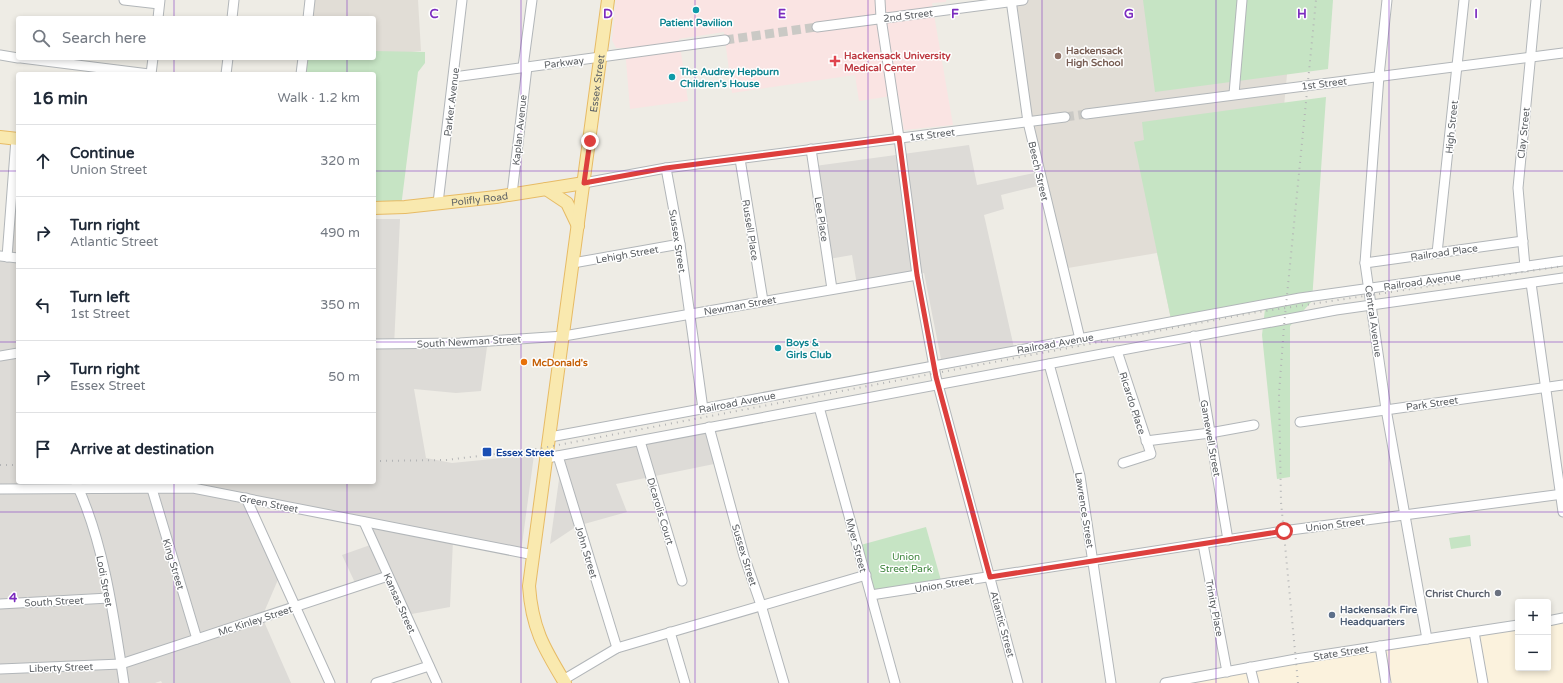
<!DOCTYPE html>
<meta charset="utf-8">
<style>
:root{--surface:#fff;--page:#f6f6f7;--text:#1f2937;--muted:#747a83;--line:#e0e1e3}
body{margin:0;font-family:"Varela Round",sans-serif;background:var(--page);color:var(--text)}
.controls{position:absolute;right:12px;bottom:12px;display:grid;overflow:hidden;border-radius:4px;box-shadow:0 2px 6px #0003}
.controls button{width:36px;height:36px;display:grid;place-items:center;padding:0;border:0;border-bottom:1px solid var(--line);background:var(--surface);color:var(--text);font:20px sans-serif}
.stop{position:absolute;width:12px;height:12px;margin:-9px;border:3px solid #dd3f3d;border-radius:50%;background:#fff}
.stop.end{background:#dd3f3d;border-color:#fff;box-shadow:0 1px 4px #0008}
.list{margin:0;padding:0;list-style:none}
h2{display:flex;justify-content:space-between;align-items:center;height:52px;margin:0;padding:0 16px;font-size:17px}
h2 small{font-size:13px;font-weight:400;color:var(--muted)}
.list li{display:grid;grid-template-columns:26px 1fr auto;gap:12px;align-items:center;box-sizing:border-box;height:72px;padding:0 16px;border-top:1px solid var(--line)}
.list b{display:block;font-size:15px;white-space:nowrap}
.list p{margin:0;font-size:13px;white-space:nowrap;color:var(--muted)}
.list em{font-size:13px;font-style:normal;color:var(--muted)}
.icon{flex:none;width:22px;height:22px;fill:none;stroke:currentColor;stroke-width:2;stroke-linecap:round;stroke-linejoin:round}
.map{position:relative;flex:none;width:1563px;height:683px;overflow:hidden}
.search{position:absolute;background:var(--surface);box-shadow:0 2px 6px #0003;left:16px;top:16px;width:360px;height:44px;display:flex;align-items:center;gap:10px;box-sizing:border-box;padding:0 14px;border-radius:4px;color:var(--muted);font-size:15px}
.panel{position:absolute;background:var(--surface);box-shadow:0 2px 6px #0003;left:16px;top:72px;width:360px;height:412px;border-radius:4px}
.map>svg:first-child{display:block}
.commercial{fill:#fbf2dd}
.industrial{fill:#dddbd7}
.education{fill:#e1ddd6}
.medical{fill:#fae4e3}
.green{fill:#c6e4c4}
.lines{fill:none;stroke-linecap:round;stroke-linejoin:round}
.minor-tunnel{stroke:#cac9c5;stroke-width:9;stroke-dasharray:9 4.5;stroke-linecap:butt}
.minor-casing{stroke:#b2b6b9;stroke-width:11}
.major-casing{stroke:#e7bb65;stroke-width:14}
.minor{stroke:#fff;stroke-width:9}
.major{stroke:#f9e9af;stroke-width:12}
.rail{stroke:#b3b4b5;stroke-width:2;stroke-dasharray:1 5;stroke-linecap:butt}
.route{stroke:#dd3f3d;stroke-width:5}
.grid{fill:none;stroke:#7b2cbf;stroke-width:1;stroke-opacity:0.55}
.culture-dot{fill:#0f9aa8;stroke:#fff;stroke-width:1.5}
.education-dot{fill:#8d6e63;stroke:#fff;stroke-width:1.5}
.health-dot{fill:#e0444e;stroke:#fff;stroke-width:1.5}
.food-dot{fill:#e8710a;stroke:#fff;stroke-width:1.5}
.transit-dot{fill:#1a4fb4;stroke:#fff;stroke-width:1.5}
.worship-dot{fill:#6b7280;stroke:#fff;stroke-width:1.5}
.service-dot{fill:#5c6f8a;stroke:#fff;stroke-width:1.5}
.labels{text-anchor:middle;stroke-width:3;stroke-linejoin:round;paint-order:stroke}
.street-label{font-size:10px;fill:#5d6165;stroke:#fff}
.culture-label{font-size:10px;font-weight:bold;fill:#0d838f;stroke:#fff;text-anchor:start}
.education-label{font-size:10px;font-weight:bold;fill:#785e54;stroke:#fff;text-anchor:start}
.health-label{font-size:10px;font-weight:bold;fill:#be3a42;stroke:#fff;text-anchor:start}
.food-label{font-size:10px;font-weight:bold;fill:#c56008;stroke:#fff;text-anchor:start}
.transit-label{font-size:10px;font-weight:bold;fill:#164399;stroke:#fff;text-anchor:start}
.park-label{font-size:10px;fill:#3d843c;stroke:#fff}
.worship-label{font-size:10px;font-weight:bold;fill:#5b616d;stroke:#fff;text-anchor:end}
.service-label{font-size:10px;font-weight:bold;fill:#4e5e75;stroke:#fff;text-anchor:start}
.grid-label{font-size:13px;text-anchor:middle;font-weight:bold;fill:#7b2cbf;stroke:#fff;stroke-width:3;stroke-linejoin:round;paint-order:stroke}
</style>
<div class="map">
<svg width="1563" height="683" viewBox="0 0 1563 683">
<rect width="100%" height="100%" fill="#eeece5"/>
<path class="commercial" d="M1563,618V683H1165L1518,625V668H1548V621Z"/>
<g class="industrial">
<path d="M969,145L977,185L1039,172L1042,185L1001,195L1004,209L984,215L1015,352L941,359L924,273L857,285L852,255L829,259L815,166Z"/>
<path d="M18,194V482H374V219H400L394,346L488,340L481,391L456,393L414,389L426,458L452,463L534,455L521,552L453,540L450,607L406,615L389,578L357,587L342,555L373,544L362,522L249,500L280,575L262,617L291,683H162L161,681L155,683H0V260H8Z"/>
<path d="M706,423L719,463L616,484L627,512L577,526L550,544L563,451Z"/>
</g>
<g class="education">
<path d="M310,0H418L421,51L374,56V18H308Z"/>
<path d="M1023,0H1294L1265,309L1172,324L1157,253L1062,269L1028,122L1011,2Z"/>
</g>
<path class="medical" d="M616,0H946V2L932,3L953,125L904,130L898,95L859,101L855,75L732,93L724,32L679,39L688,101L630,109L625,48H616L612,40Z"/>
<g class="green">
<path d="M1143,0H1333L1328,69L1155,92Z"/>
<path d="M374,51L425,52V63L418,72L401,207L374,208V74H301L303,59L374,58Z"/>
<path d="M1326,97L1312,301L1290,326V477L1277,479L1262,335L1265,309L1172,324L1134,142L1144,140L1142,122Z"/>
<path d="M926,527L942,584L871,595L857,546Z"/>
<path d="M1470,535L1471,546L1451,549L1449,538Z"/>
</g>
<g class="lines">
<g class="minor-tunnel">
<path d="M725,40L817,27"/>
<path d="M1065,117L1086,114"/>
</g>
<defs>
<g id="minor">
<path d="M124,0L159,4"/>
<path d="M880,0L881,18L899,138L917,275L936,377L1018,683"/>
<path d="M1011,0L1028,122L1080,339"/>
<path d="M1387,0L1379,76L1365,263L1386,409L1427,639"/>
<path d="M158,18L160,0"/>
<path d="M232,18L234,0"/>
<path d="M308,18L310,0"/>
<path d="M817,27L1023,0"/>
<path d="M0,55L18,58"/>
<path d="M21,58L149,74"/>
<path d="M523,67L532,0"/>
<path d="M151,74L153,58"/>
<path d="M226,74L228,58"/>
<path d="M301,74L303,58"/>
<path d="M454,77L725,40"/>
<path d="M1234,94L1242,0"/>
<path d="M1086,114L1563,53"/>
<path d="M811,149L832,289"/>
<path d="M740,159L763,301"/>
<path d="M666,168L680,244L703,409"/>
<path d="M584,183L666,168L1065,117"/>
<path d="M512,194L527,67"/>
<path d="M438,203L462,0"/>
<path d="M1437,253L1464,0"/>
<path d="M0,256L18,258"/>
<path d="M7,257L16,139"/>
<path d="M573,263L680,244"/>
<path d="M1365,263L1523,241"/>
<path d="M1525,267L1518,188L1536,0"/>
<path d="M1531,283L1563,512"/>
<path d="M1194,336L1228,540"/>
<path d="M374,344L460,343L564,336L917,275"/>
<path d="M1117,351L1151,454L1123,463"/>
<path d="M0,356L18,353"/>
<path d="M1049,364L1080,476L1111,683"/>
<path d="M819,407L895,683"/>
<path d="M1300,422L1563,385"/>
<path d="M709,427L744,556L761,605L784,683"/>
<path d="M550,437L1300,298L1563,261"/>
<path d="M640,441L682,581"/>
<path d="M1146,441L1210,433L1254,425"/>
<path d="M558,456L617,648"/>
<path d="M547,458L1336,310L1563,278"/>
<path d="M76,483C104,542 114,618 124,683"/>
<path d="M0,489L193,488L534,555"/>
<path d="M152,489L197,639"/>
<path d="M246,498L330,683"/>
<path d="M364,522L437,683"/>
<path d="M1203,544L1227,672"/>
<path d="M871,595L1283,531L1563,494"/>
<path d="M0,604L109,598"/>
<path d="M1548,621L1563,618"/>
<path d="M670,632L685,683"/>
<path d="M1474,632L1483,683"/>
<path d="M1380,646L1386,683"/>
<path d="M1250,667L1254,683"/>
<path d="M0,669L121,664L388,576"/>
<path d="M563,680L617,648L866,575"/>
<path d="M376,683L429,666"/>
<path d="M1165,683L1296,659L1518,625"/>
</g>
<g id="major">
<path d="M0,137L18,139"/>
<path d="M546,189L567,203L578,226"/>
<path id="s1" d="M374,208L405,207L496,197L584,183"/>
<path id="s2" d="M565,683C544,648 532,629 529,586L608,0"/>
</g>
</defs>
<use href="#minor" class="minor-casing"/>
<use href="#major" class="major-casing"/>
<use href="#minor" class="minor"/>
<use href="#major" class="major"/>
<g class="rail">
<path d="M374,461L446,460L537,449L1252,313L1563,266"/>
<path d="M0,465H18"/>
<path d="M1298,683L1281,502L1279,394L1284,326L1316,0"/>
</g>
</g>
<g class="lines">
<path class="route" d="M590,141L584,183L666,168L899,138L917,275L936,377L990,577L1284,531"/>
</g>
<path class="grid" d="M174,0V18M347,0V18M521,0V683M695,0V683M868,0V683M1042,0V683M1216,0V683M1389,0V683M174,58V74M347,58V74M0,171H18M374,171H1563M0,342H18M374,342H1563M174,482V683M347,482V683M0,512H1563"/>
<g class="culture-dot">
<circle cx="696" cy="10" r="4"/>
<circle cx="672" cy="77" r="4"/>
<circle cx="778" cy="348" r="4"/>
</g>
<circle class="education-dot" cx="1058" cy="56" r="4"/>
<path class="health-dot" d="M833 55h4v4h4v4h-4v4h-4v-4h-4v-4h4z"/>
<circle class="food-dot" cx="524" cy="362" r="4"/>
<rect class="transit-dot" x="482" y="447" width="10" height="10" rx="2"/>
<circle class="worship-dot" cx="1498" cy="593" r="4"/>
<circle class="service-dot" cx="1332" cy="615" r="4"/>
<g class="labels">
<g class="street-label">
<text transform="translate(908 15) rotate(-7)" y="4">2nd Street</text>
<text transform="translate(564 62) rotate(-7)" y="4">Parkway</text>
<text transform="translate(1324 83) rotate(-7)" y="4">1st Street</text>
<text dy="4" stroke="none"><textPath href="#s2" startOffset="612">Essex Street</textPath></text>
<text transform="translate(451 102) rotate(-83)" y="4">Parker Avenue</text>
<text transform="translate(1451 127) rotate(-84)" y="4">High Street</text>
<text transform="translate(519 130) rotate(-84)" y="4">Kaplan Avenue</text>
<text transform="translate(1523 133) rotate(-84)" y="4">Clay Street</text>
<text transform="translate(932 134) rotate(-7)" y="4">1st Street</text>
<text transform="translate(1039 171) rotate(77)" y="4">Beech Street</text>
<text dy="4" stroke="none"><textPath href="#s1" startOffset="106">Polifly Road</textPath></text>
<text transform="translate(822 219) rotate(81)" y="4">Lee Place</text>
<text transform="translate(751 230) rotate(81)" y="4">Russell Place</text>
<text transform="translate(678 241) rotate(81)" y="4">Sussex Street</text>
<text transform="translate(1444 252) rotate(-8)" y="4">Railroad Place</text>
<text transform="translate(627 254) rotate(-10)" y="4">Lehigh Street</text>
<text transform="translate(1422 281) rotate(-8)" y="4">Railroad Avenue</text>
<text transform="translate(740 305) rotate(-10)" y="4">Newman Street</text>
<text transform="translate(1374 321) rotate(82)" y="4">Central Avenue</text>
<text transform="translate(469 341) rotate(-3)" y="4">South Newman Street</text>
<text transform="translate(1055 343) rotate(-10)" y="4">Railroad Avenue</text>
<text transform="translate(737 402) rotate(-11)" y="4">Railroad Avenue</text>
<text transform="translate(1133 403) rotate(72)" y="4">Ricardo Place</text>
<text transform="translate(1432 403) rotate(-8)" y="4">Park Street</text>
<text transform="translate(1211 438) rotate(80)" y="4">Gamewell Street</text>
<text transform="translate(269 503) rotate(11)" y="4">Green Street</text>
<text transform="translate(1085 510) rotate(81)" y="4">Lawrence Street</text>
<text transform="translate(661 511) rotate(73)" y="4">Dicarolis Court</text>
<text transform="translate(1335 524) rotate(-7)" y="4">Union Street</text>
<text transform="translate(857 545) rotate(75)" y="4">Myer Street</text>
<text transform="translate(587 552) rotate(73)" y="4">John Street</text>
<text transform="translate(745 555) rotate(73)" y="4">Sussex Street</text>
<text transform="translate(174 564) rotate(73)" y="4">King Street</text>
<text transform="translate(105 581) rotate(79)" y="4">Lodi Street</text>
<text transform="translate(944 584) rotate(-9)" y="4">Union Street</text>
<text transform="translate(54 601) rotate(-3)" y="4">South Street</text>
<text transform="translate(400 603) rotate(66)" y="4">Kansas Street</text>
<text transform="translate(1215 608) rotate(79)" y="4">Trinity Place</text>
<text transform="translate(255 620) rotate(-18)" y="4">Mc Kinley Street</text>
<text transform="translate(1003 624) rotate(75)" y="4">Atlantic Street</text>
<text transform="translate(1341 652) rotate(-9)" y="4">State Street</text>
<text transform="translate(61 667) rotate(-2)" y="4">Liberty Street</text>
</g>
<g class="culture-label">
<text x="696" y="26" text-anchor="middle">Patient Pavilion</text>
<text x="680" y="75">The Audrey Hepburn<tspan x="680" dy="12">Children's House</tspan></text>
<text x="786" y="346">Boys &amp;<tspan x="786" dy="12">Girls Club</tspan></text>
</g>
<g class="education-label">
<text x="1066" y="54">Hackensack<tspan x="1066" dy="12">High School</tspan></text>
</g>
<g class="health-label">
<text x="844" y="59">Hackensack University<tspan x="844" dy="12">Medical Center</tspan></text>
</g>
<g class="food-label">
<text x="532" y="366">McDonald's</text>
</g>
<g class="transit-label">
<text x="496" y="456">Essex Street</text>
</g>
<g class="park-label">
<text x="906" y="560">Union<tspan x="906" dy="12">Street Park</tspan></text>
</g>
<g class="worship-label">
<text x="1490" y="597">Christ Church</text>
</g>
<g class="service-label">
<text x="1340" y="613">Hackensack Fire<tspan x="1340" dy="12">Headquarters</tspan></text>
</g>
</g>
<g class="grid-label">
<text x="434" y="18">C</text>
<text x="608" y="18">D</text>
<text x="782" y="18">E</text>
<text x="955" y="18">F</text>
<text x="1129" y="18">G</text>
<text x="1302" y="18">H</text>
<text x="1476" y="18">I</text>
<text x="13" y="602">4</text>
</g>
</svg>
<div class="controls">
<button>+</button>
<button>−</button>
</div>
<div class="stop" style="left:1284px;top:531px"></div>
<div class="stop end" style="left:590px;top:141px"></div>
<div class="search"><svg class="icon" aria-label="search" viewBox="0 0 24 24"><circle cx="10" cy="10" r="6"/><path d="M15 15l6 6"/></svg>Search here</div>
<section class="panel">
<h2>16 min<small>Walk · 1.2 km</small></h2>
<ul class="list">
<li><svg class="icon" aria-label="ahead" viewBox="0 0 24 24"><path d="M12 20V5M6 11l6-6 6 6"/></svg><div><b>Continue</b><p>Union Street</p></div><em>320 m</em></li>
<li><svg class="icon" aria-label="right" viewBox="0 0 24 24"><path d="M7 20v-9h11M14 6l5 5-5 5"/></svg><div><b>Turn right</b><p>Atlantic Street</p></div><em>490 m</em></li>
<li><svg class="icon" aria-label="left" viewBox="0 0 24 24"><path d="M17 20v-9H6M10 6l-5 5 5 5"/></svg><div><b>Turn left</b><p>1st Street</p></div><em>350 m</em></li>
<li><svg class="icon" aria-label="right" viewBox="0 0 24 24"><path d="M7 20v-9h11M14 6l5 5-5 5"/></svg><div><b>Turn right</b><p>Essex Street</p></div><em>50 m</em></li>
<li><svg class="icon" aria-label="arrive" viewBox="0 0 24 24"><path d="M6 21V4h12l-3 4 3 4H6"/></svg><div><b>Arrive at destination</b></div></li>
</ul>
</section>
</div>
